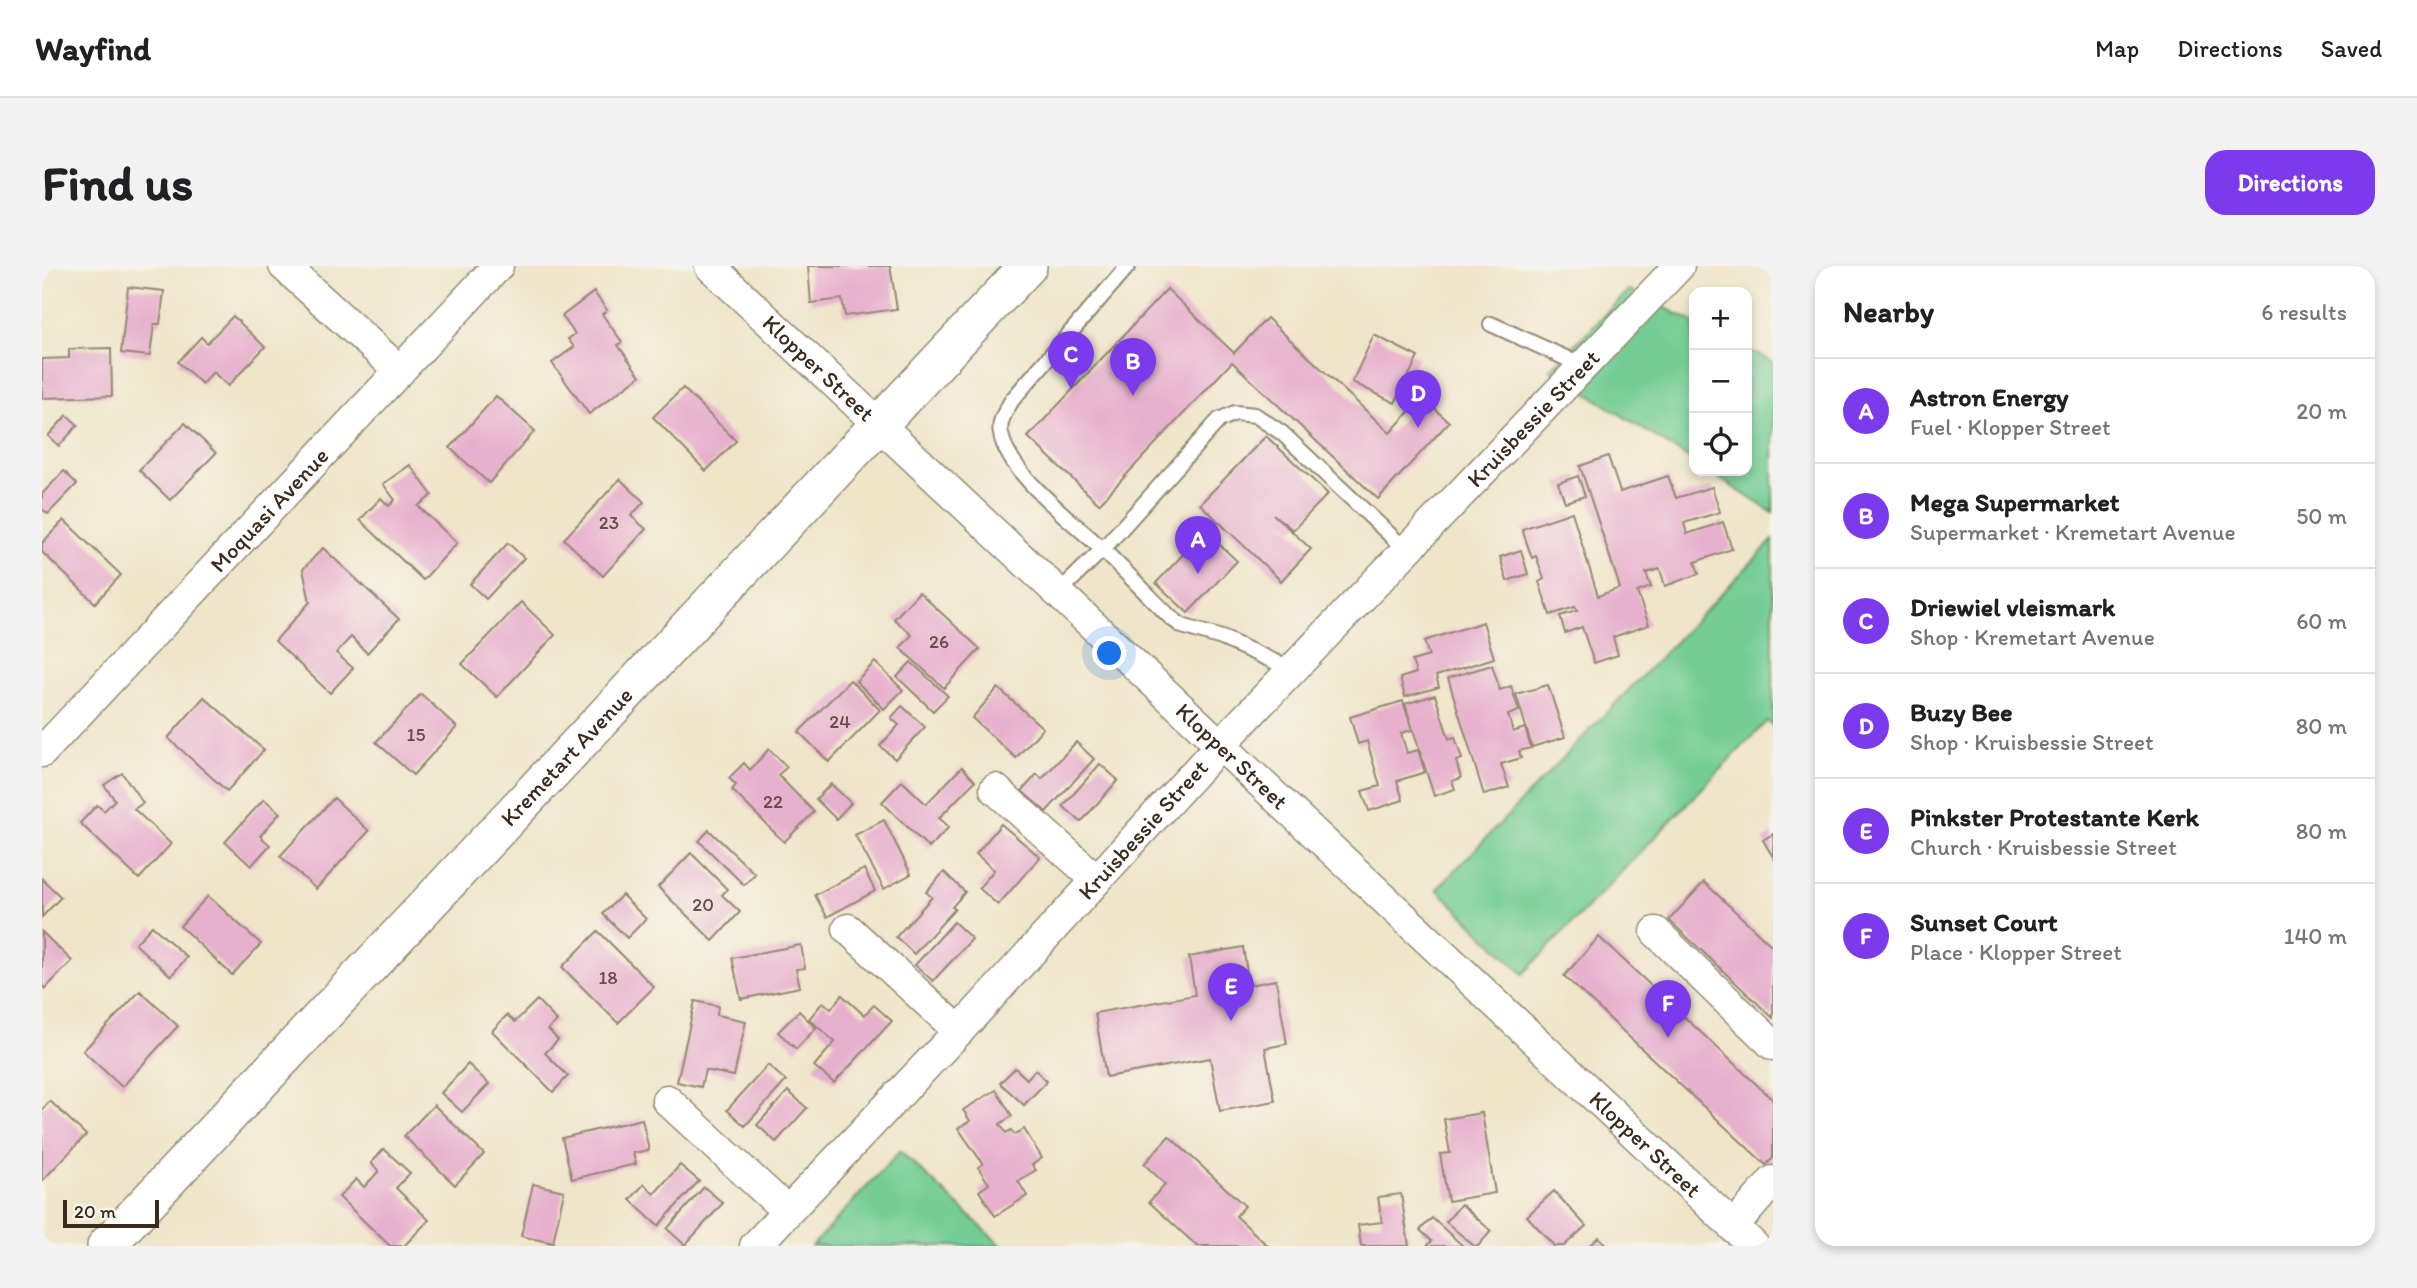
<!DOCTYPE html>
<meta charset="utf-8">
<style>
:root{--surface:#fff;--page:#f2f2f2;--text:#202124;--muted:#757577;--line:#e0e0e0;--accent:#7c3aed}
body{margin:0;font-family:Itim,sans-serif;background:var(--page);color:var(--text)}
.controls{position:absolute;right:21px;top:21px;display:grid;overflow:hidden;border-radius:14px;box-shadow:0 4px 10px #0003}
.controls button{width:63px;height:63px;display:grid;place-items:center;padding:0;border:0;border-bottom:2px solid var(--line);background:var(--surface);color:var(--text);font:35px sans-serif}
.scale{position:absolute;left:21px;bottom:18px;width:96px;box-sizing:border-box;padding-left:7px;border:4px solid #3b2a1e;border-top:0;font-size:19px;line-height:24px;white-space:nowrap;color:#3b2a1e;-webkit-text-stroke:5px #f7f3e8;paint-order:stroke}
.you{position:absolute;left:1068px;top:388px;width:24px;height:24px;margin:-18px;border:5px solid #fff;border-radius:50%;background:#1a73e8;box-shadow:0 0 0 10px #1a73e833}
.badge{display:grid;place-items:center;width:46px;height:46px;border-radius:50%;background:var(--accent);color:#fff;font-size:23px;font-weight:700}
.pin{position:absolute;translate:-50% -58px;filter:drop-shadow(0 2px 4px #0008)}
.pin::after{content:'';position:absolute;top:37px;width:24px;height:21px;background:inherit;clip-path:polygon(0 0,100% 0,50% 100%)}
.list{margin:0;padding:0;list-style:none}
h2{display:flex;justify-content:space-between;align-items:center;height:91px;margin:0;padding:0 28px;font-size:30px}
h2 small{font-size:23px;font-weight:400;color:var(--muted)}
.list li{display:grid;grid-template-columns:46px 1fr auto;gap:21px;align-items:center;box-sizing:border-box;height:105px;padding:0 28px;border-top:2px solid var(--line)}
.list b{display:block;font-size:26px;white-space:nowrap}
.list p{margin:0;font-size:23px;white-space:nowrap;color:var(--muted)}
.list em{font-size:23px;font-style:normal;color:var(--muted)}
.icon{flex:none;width:38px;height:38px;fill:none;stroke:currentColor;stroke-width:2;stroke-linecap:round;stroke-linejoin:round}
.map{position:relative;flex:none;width:1731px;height:980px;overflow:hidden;border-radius:21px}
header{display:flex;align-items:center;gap:42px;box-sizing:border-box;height:98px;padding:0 35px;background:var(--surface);border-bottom:2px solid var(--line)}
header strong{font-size:33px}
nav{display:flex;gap:38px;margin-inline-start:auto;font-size:24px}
.intro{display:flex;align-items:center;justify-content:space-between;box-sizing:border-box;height:168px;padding:0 42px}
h1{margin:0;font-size:49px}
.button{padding:18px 32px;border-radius:21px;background:var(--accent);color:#fff;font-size:24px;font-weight:700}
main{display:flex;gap:42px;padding:0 42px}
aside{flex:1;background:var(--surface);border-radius:21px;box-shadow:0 4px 10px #0003}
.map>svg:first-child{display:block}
.green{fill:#74cd94;stroke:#587c59;stroke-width:2}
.building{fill:#e7b0cd}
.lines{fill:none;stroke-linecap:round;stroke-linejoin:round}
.service-casing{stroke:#958874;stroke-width:18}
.minor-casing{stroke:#958874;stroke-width:33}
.tertiary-casing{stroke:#958874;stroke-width:40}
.service{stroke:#fff;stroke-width:14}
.minor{stroke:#fff;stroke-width:30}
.tertiary{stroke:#fff;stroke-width:37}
.labels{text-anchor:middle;stroke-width:7;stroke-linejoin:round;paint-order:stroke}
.number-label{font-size:19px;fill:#664c4a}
.street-label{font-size:23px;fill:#3b2a1e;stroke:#f7f3e8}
</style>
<header>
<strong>Wayfind</strong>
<nav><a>Map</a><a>Directions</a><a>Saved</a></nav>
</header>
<div class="intro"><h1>Find us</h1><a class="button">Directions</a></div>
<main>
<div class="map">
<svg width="1731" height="980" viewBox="0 0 1731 980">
<rect width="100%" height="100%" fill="#f7f3e8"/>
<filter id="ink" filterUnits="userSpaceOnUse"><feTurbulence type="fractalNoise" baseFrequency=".0143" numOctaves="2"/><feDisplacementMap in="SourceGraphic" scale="14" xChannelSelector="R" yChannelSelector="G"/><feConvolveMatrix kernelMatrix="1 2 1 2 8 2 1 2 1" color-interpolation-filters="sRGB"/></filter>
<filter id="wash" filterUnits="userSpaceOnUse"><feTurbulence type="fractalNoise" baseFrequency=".00686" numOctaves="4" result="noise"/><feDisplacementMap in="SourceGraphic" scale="28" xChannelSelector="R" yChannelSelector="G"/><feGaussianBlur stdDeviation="1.57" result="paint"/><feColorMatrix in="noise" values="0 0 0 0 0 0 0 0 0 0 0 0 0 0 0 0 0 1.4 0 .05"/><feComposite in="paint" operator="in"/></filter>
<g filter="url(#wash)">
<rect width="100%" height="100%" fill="#efe5c9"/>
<g class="green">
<path d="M1587,24L1652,56V196L1508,103Z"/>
<path d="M1705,83L1731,96V247L1666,205H1705Z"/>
<path d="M1731,274V460L1725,455L1481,708L1395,623Z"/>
<path d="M858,885L960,980H770Z"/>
</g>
<g id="blocks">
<g class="building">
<path d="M766,0H848L855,43L803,50L800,33L769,37Z"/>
<path d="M86,21L122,25L118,58H112L108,90L79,87Z"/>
<path d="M1125,23L1192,87L1225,52L1348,167L1380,131L1407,156L1336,233L1190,96L1057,238L986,171Z"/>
<path d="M552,26L565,44L560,48L580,76L576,79L598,110L547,148L510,97L532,81L526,73L533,68L520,50Z"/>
<path d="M191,50L223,81L186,120L171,106L160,118L136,96L159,71L165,77Z"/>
<path d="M1332,69L1376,91L1353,137L1310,116Z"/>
<path d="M69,82L70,130L0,132V93L27,92V83Z"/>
<path d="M641,122L694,175L664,205L611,151Z"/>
<path d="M454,130L493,165L447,217L408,182Z"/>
<path d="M25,149L36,159L17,180L6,170Z"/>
<path d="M143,157L174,187L128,234L97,204Z"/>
<path d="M1224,170L1286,228L1251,264L1231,248L1269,283L1239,315L1158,238Z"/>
<path d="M1566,190L1578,226L1626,210L1634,232L1670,221L1678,246L1642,257L1645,268L1681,256L1690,283L1653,296L1657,308L1623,320L1618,303L1604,307L1609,321L1595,326L1607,359L1571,371L1576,389L1552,397L1540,361L1523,367L1518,350L1535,345L1533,341L1508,349L1497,316L1502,313L1494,290L1490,292L1480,263L1530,246L1556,330L1578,322L1538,200Z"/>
<path d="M368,199L390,229L376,240L415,277L381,314L318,254L339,232L347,240L353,234L341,218Z"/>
<path d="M22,205L35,218L6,248L0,243V228Z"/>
<path d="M1536,210L1543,230L1523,236L1516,217Z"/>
<path d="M578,213L602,236L589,250L604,263L561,310L522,273Z"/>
<path d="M22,254L79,309L53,337L0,286V277Z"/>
<path d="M1163,265L1195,295L1146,347L1114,317Z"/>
<path d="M466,277L482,292L444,333L428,318Z"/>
<path d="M281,282L357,353L325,387L309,371L294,387L311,402L288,427L233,375L268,336L261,303Z"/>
<path d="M1479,284L1486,308L1465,315L1458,291Z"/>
<path d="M877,326L938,383L902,422L858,382L870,369L852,353Z"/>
<path d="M479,336L513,369L455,431L420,398Z"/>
<path d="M1441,356L1452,392L1394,410L1397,421L1363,431L1358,412L1374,407L1370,395L1387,390L1382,375Z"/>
<path d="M833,396L861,424L842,443L814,415Z"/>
<path d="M869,396L906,430L891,445L855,411Z"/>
<path d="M1450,399L1458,424L1469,420L1477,445L1466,449L1471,466L1483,462L1489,482L1477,485L1479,492L1459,498L1467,521L1442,529L1406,412Z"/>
<path d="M808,414L838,444L787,496L757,466Z"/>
<path d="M1506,419L1523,471L1490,481L1474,428Z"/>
<path d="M956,422L1001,462L974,492L930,452Z"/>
<path d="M379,428L415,461L371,509L334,476Z"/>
<path d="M1393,429L1407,473L1413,471L1420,493L1414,495L1419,512L1410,515L1413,523L1392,530L1363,438Z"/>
<path d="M162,431L222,484L185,525L126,472Z"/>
<path d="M1361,435L1370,464L1359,467L1365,487L1376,484L1383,506L1355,515L1361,534L1327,545L1320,525L1338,520L1325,475L1316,478L1308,451Z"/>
<path d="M860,440L883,461L853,493L838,480L857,459L849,452Z"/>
<path d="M1034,476L1052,493L1004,546L980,525L995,508L1000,513Z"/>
<path d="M727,483L745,501L736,509L772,546L742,576L690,524L694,519L687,512L702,497L708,504Z"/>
<path d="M1058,498L1076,514L1039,556L1021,540Z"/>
<path d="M920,501L933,515L897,552L907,561L887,582L840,536L860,515L884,538Z"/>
<path d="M80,507L101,537L92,543L129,578L97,613L38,557L55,539L62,545L73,534L62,519Z"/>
<path d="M789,518L809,537L794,553L774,533Z"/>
<path d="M292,532L327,565L274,623L238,590Z"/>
<path d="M222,533L238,547L218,570L228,579L209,600L183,576Z"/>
<path d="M842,554L869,608L842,623L813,569Z"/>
<path d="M959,558L998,591L956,639L937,622L952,604L934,588Z"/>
<path d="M667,564L713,608L702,619L657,575Z"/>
<path d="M1731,568V591L1721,574Z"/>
<path d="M649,587L685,623L680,629L698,646L671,675L616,621Z"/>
<path d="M822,603L833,625L785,651L773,629Z"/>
<path d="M902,606L923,626L910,641L913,643L872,688L854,671L890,631L884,626Z"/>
<path d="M0,613L19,631L0,651Z"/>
<path d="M1662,616L1731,681V752L1627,654Z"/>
<path d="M580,629L604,653L585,672L561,648Z"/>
<path d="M166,630L219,678L190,709L138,660Z"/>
<path d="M912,656L930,673L891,715L873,699Z"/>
<path d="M110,660L145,691L129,710L93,678Z"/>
<path d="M556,665L612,721L576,757L520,701Z"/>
<path d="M0,666L30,695L3,723L0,719Z"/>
<path d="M1557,671L1731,834V892L1724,899L1522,710Z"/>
<path d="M759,679L763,702L754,703L758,721L699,733L690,692Z"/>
<path d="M1201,681L1207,719L1234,714L1245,778L1223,782L1233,835L1178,845L1168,792L1064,811L1053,747L1153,729L1147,691Z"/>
<path d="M98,725L136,760L80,821L41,785Z"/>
<path d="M800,729L822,749L832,739L850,755L792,817L772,800L793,776L767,753L781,736L789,743Z"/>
<path d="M495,734L515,755L506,763L516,774L503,787L526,810L511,826L450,765L465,749L473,756Z"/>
<path d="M653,735L676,740L675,749L704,755L692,810L663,804L659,821L635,816Z"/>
<path d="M757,745L774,762L754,783L736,766Z"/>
<path d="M426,798L447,818L420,846L399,827Z"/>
<path d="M726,799L744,815L703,860L685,844Z"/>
<path d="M973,802L985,813L993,804L1005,815L982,839L958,817Z"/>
<path d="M954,824L970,850L958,858L964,867L969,864L973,869L982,863L1000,892L990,899L994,904L976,915L985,930L953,950L937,925L947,918L936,901L941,898L916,862L928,855L921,844Z"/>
<path d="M746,825L765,842L734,876L715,859Z"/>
<path d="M8,835L44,869L0,915V844Z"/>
<path d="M392,839L442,888L413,919L362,870Z"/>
<path d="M1440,847L1453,927L1406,935L1398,888L1408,887L1402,853Z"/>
<path d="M600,853L607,884L591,887L594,898L530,913L520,872Z"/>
<path d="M1127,870L1203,940L1194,950L1226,980H1155L1107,936L1123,918L1102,898Z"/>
<path d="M342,883L368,907L354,922L387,954L362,980H348L297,931L314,913L322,921L337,905L329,897Z"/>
<path d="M638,899L657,915L616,960L588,934L602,918L612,928Z"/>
<path d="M491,918L522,925L511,977L479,970Z"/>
<path d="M662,921L681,937L643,979L625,963Z"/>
<path d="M1512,925L1544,960L1522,980H1512L1485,950Z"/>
<path d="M1359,928L1367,980H1319L1316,959L1340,956L1336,931Z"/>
<path d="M1419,938L1449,965L1436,980H1432L1404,956Z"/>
<path d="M1390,952L1421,980H1385L1390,975L1378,964Z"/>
<path d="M1557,971L1565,980H1547Z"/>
</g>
</g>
</g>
<g filter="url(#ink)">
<use href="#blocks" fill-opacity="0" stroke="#958874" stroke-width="2"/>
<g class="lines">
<defs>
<g id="service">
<path d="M1086,0L970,134C964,145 956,155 959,168C966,208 1031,255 1060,283C1083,305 1106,329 1128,351L1140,360L1180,372L1251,404"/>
<path d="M1449,58L1541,100"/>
<path d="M1016,327L1061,283L1177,154L1193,147L1213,149L1240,167L1364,284"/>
</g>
<g id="minor">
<path d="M242,0L358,105"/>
<path id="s1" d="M668,0L1712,980"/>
<path id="s2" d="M0,486L456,0"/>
<path d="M953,523L1055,614"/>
<path d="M806,663L917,765"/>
<path d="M1614,666L1731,779"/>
<path d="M625,834L745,945"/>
<path d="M1691,961L1731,915"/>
<path id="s3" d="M713,980L917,765L1179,478L1637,0"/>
</g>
<g id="tertiary">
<path id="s4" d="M64,980L986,0"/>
</g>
</defs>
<use href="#service" class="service-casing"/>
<use href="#minor" class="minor-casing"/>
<use href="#tertiary" class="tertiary-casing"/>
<use href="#service" class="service"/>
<use href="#minor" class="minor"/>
<use href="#tertiary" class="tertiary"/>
</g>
</g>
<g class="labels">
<g class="number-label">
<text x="567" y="263">23</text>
<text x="897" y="382">26</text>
<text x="798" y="462">24</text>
<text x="374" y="475">15</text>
<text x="731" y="542">22</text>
<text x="661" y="645">20</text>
<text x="566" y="718">18</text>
</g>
<g class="street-label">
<text dy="8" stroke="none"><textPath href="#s1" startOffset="149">Klopper Street</textPath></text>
<text dy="8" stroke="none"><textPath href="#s3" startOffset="1136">Kruisbessie Street</textPath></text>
<text dy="8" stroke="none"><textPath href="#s2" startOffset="332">Moquasi Avenue</textPath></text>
<text dy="8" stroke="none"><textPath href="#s1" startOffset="716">Klopper Street</textPath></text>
<text dy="8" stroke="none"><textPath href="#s4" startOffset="672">Kremetart Avenue</textPath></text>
<text dy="8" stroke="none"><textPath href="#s3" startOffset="569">Kruisbessie Street</textPath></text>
<text dy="8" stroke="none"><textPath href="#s1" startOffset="1283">Klopper Street</textPath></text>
</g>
</g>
</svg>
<div class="controls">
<button>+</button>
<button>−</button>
<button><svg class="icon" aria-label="locate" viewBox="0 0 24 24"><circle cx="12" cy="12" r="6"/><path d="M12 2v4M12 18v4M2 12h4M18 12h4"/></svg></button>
</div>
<div class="scale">20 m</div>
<div class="you"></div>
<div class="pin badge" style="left:1156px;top:308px">A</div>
<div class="pin badge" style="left:1091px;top:130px">B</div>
<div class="pin badge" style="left:1029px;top:123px">C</div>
<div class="pin badge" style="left:1376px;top:162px">D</div>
<div class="pin badge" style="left:1189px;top:755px">E</div>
<div class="pin badge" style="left:1626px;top:772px">F</div>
</div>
<aside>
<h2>Nearby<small>6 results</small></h2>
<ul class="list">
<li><span class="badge">A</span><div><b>Astron Energy</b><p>Fuel · Klopper Street</p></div><em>20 m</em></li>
<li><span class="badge">B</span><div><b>Mega Supermarket</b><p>Supermarket · Kremetart Avenue</p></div><em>50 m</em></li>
<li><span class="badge">C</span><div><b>Driewiel vleismark</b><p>Shop · Kremetart Avenue</p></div><em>60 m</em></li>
<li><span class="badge">D</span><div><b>Buzy Bee</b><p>Shop · Kruisbessie Street</p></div><em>80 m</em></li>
<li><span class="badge">E</span><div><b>Pinkster Protestante Kerk</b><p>Church · Kruisbessie Street</p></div><em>80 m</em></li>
<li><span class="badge">F</span><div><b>Sunset Court</b><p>Place · Klopper Street</p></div><em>140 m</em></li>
</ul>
</aside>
</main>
